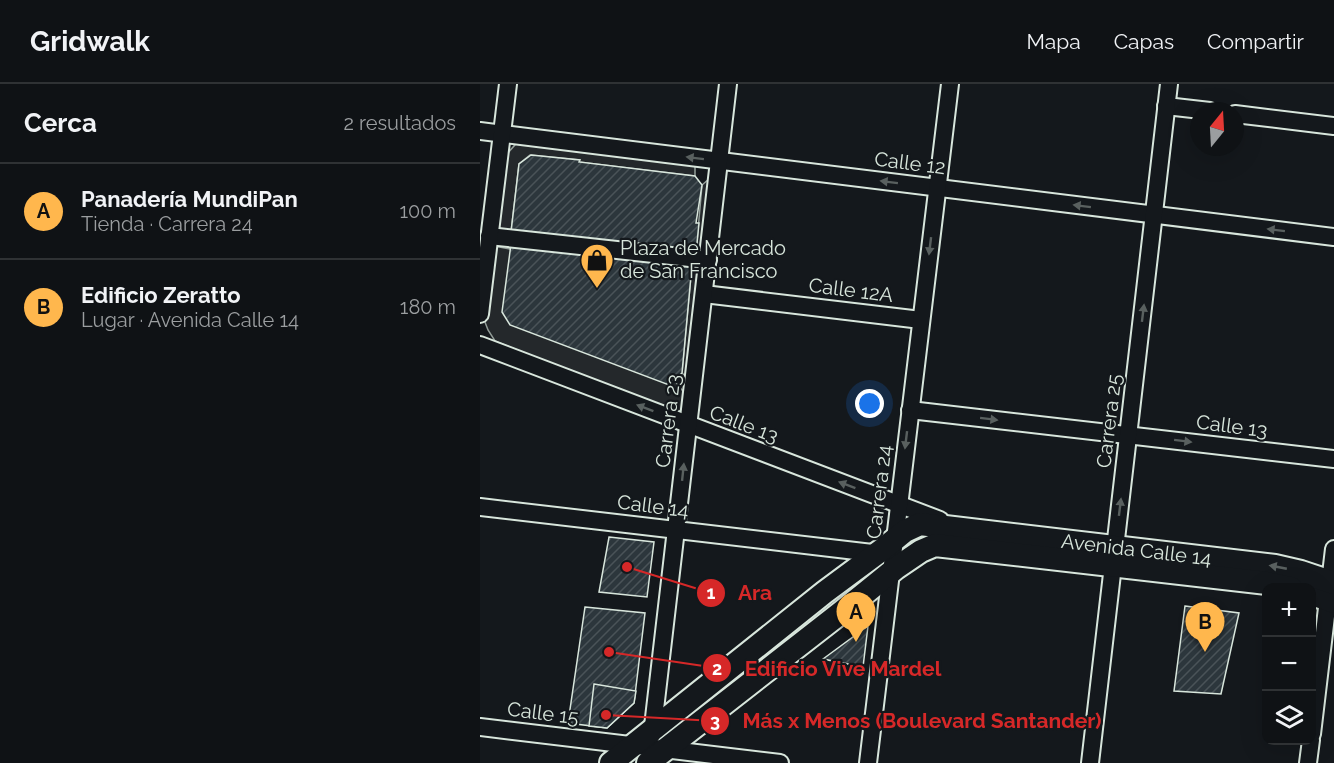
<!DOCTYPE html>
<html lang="es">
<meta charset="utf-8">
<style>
:root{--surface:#0f1215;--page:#1d2022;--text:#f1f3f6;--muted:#9b9ea0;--line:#2f3234;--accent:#ffb74d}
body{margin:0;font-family:Raleway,sans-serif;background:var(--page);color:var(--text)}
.controls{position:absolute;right:18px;bottom:18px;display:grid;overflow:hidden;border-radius:12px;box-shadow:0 6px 24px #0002}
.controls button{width:54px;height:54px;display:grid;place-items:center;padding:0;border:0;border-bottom:2px solid var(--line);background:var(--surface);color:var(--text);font:30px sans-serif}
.compass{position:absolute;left:710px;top:18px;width:54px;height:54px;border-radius:50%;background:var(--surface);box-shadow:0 6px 24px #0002;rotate:18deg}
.you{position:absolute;left:390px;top:320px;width:21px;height:21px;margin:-15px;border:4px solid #fff;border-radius:50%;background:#1a73e8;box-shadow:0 0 0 9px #1a73e833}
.badge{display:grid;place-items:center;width:39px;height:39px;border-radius:50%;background:var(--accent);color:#111;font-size:20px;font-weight:700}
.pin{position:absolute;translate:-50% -50px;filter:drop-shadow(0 2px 3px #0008)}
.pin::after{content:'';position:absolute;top:32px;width:21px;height:18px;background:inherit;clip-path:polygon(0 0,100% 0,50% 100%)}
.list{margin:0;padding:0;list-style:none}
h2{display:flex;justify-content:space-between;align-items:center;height:78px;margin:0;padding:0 24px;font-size:26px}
h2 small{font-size:20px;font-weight:400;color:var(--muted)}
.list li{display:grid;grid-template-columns:39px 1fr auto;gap:18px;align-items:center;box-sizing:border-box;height:96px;padding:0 24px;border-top:2px solid var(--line)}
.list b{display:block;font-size:22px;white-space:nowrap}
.list p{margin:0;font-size:20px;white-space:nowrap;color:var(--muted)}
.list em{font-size:20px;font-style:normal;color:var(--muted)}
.icon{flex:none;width:33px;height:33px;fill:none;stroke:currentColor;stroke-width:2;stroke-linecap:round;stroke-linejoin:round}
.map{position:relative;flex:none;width:854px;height:679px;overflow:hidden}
header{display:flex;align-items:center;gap:36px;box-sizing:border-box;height:84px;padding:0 30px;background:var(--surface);border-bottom:2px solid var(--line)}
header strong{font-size:28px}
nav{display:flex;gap:33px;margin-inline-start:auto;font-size:21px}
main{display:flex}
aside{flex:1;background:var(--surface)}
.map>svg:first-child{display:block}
.parking{fill:#24282b;stroke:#939e99;stroke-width:1.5}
.building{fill:url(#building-hatch);stroke:#d8e6dc;stroke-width:1.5}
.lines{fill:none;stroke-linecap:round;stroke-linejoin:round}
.minor-casing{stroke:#d8e6dc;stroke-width:20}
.major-casing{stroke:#d8e6dc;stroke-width:26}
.minor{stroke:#14181c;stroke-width:16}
.major{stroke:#14181c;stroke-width:22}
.oneway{fill:#59605f}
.labels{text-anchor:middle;stroke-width:4.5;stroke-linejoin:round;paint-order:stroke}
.street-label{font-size:20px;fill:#d8e6dc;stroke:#14181c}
.poi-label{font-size:20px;fill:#d8e6dc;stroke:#14181c;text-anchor:start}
.leader{fill:none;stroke:#d62828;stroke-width:2}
.callout-dot{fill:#d62828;stroke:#14181c;stroke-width:2}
.mark-label{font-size:18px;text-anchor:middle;font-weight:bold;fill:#fff}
.callout-label{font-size:21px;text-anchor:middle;font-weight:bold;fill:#d62828;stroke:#14181c;stroke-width:4.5;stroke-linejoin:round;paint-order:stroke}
</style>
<header>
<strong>Gridwalk</strong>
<nav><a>Mapa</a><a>Capas</a><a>Compartir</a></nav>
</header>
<main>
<aside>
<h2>Cerca<small>2 resultados</small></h2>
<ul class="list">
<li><span class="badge">A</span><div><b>Panadería MundiPan</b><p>Tienda · Carrera 24</p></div><em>100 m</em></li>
<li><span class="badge">B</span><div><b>Edificio Zeratto</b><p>Lugar · Avenida Calle 14</p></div><em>180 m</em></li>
</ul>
</aside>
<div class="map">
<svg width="854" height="679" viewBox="0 0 854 679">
<defs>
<pattern id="building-hatch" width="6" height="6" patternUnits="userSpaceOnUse" patternTransform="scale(1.5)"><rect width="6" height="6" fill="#2c363c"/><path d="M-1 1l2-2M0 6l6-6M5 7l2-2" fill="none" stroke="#4a5358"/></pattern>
</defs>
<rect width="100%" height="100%" fill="#14181c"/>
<g class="parking">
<path d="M42,53L215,74V92L99,78V76L50,71L39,80L31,148L16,153L26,71Z"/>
<path d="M238,87L214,300L202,289L212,181L216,169L222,101Z"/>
<path d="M14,162L30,165L194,296L207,312L203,332L15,257L8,246L3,233Z"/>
</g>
<g class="building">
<path d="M51,71L100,76L99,78L215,92L222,101L216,139H219L216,169L212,181L202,289L189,301L30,241L22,228L31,160V148L39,80Z"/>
<path d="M129,453L174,458L167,513L119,508Z"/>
<path d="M705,522L759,529L741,610L694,607Z"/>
<path d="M105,523L165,529L154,619L127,644L88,639Z"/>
<path d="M388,542L383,583L343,575Z"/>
<path d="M114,600L156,607L154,619L127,644L109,642Z"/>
</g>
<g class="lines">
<defs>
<g id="minor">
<path d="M686,22L730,27"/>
<path d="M755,30L854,42"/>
<path d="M0,47L854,153"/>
<path d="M9,152L228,176"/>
<path d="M224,210L441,236"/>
<path d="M0,230L28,0"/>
<path d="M0,261L460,436"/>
<path d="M430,326L854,375"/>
<path d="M0,423L401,470"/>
<path d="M0,643L300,679"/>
<path d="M832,650L854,465"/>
<path d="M172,651L248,0"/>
<path d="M388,679L470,0"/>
<path d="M610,679L689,0"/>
<path d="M828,679L831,656"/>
</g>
<g id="major">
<path d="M832,510L854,518"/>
<path id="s1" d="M131,679L345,508L403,465L425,447L440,440L795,482L821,488L854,499"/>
<path d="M168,679L363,527L416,484L441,467L455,461L787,499L811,504"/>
</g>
</defs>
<use href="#minor" class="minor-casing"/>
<use href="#major" class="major-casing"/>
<use href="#minor" class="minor"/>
<use href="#major" class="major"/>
</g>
<defs><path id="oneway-solid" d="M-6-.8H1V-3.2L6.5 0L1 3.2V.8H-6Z" transform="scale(1.5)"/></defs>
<g class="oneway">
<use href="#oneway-solid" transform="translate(215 74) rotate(-173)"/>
<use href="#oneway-solid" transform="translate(409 98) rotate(-173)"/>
<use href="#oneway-solid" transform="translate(602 122) rotate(-173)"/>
<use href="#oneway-solid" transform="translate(796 146) rotate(-173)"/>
<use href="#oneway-solid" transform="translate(450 162) rotate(97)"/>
<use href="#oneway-solid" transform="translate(663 229) rotate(-83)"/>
<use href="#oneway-solid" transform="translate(165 324) rotate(-159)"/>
<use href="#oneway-solid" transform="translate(509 335) rotate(7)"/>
<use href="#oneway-solid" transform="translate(426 356) rotate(97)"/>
<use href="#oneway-solid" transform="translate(703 357) rotate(7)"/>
<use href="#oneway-solid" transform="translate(203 388) rotate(-84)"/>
<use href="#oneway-solid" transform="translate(367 401) rotate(-159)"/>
<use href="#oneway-solid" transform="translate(640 423) rotate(-83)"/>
<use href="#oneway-solid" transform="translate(798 483) rotate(-169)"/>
</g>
<defs>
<symbol id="shop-pin" viewBox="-11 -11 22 30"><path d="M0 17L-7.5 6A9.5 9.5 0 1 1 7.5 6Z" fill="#ffb74d" stroke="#14181c"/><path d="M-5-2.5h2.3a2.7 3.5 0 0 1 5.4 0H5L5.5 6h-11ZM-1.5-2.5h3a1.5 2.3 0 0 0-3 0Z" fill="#111"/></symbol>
</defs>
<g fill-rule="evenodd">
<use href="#shop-pin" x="98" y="157" width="38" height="52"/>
</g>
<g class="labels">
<g class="street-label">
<text transform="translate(430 79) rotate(7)" y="7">Calle 12</text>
<text transform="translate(371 206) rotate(7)" y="7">Calle 12A</text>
<text transform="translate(188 337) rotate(-83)" y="7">Carrera 23</text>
<text transform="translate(629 337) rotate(-83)" y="7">Carrera 25</text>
<text transform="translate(264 340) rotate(21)" y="7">Calle 13</text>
<text transform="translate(752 342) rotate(7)" y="7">Calle 13</text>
<text transform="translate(399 408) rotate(-83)" y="7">Carrera 24</text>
<text transform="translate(173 422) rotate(7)" y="7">Calle 14</text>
<text dy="7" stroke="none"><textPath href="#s1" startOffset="609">Avenida Calle 14</textPath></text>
<text transform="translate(63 629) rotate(7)" y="7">Calle 15</text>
</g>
<g class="poi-label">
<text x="140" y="171">Plaza de Mercado<tspan x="140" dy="23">de San Francisco</tspan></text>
</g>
</g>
<path class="leader" d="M147 483L231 509M129 568L237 584M126 631L235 637"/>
<g class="callout-dot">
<circle cx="147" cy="483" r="6"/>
<circle cx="129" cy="568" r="6"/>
<circle cx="126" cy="631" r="6"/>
<circle cx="231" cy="509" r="15"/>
<circle cx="237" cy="584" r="15"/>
<circle cx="235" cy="637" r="15"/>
</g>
<g class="mark-label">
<text x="231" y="515">1</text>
<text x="237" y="591">2</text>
<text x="235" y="643">3</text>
</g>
<g class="callout-label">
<text x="275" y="516">Ara</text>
<text x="363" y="592">Edificio Vive Mardel</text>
<text x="442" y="644">Más x Menos (Boulevard Santander)</text>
</g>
</svg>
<div class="controls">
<button>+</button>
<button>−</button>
<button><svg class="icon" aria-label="layers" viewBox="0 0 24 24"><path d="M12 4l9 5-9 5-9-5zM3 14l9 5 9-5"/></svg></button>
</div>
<svg class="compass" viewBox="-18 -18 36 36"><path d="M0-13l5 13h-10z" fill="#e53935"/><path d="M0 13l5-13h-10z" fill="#9b9ea0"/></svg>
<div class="you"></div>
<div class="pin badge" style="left:376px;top:558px">A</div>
<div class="pin badge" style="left:725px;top:568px">B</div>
</div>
</main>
